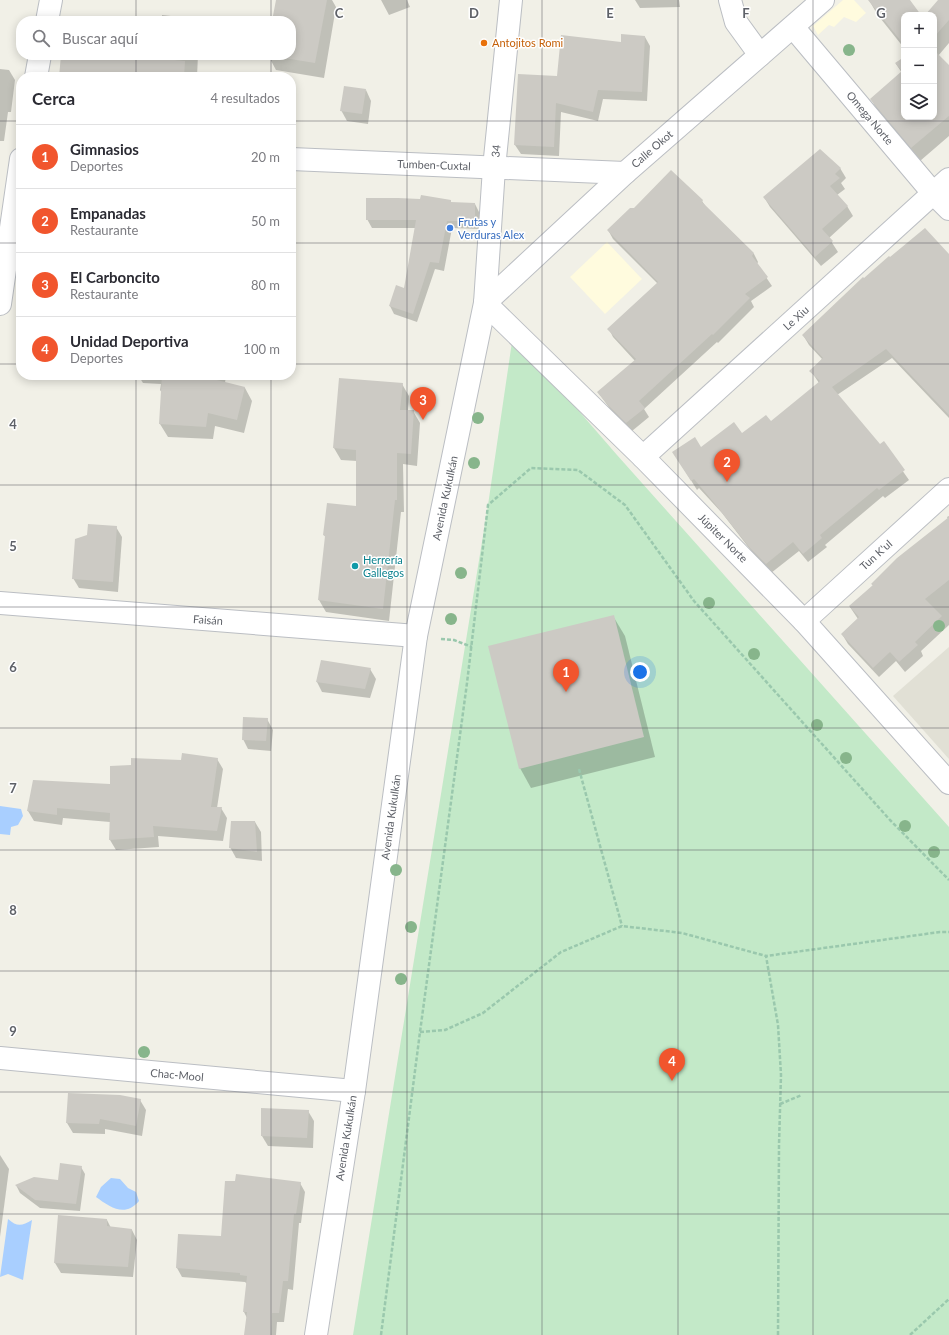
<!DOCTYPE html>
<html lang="es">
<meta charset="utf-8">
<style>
:root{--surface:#fff;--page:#f7f7f7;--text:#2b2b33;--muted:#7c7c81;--line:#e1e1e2;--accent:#f1552d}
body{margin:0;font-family:Lato,sans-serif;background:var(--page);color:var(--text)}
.controls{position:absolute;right:12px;top:12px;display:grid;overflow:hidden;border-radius:8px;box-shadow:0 2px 10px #0003}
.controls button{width:36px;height:36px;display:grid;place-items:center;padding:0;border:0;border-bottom:1px solid var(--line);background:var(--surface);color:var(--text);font:20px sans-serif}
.you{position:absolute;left:640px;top:672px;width:14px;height:14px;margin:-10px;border:3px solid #fff;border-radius:50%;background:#1a73e8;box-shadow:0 0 0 6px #1a73e833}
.badge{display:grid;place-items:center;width:26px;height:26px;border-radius:50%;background:var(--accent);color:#fff;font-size:13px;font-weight:700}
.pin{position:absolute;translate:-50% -33px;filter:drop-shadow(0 1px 2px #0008)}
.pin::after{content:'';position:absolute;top:21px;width:14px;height:12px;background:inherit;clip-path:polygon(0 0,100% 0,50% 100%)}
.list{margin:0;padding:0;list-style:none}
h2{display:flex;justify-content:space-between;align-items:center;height:52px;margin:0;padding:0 16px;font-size:17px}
h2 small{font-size:13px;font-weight:400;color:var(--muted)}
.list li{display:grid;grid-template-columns:26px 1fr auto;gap:12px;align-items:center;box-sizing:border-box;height:64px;padding:0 16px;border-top:1px solid var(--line)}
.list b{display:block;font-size:15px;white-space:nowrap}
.list p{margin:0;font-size:13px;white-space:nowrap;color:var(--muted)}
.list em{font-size:13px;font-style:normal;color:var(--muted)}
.icon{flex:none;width:22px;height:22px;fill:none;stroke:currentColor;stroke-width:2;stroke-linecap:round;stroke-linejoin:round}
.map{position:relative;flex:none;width:949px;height:1335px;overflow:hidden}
.search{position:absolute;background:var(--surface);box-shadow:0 2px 10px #0003;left:16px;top:16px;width:280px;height:44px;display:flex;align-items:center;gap:10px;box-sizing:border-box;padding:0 14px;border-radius:16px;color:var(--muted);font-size:15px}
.panel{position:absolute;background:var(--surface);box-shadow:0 2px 10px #0003;left:16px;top:72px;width:280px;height:308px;border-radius:16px}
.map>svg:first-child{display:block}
.commercial{fill:#fffbde}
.education{fill:#e1e0d5}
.green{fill:#c3e9c8}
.water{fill:#a9cfff}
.shadow{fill:#0003}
.building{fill:#cccac4}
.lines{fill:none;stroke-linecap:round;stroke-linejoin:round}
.minor-casing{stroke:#bbbec3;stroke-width:24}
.path{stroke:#9ac8ad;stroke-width:2.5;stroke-dasharray:4 2;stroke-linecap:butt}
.minor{stroke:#fff;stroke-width:22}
.tree{fill:#87b58b}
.grid{fill:none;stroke:#5e6168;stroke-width:1;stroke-opacity:0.55}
.food-dot{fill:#e8710a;stroke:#fff;stroke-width:1.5}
.shop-dot{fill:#3f7fe0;stroke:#fff;stroke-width:1.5}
.culture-dot{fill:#0f9aa8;stroke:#fff;stroke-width:1.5}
.labels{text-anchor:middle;stroke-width:3;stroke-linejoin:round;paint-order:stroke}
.food-label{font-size:11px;fill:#c56008;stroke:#fff;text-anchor:start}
.street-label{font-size:11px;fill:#5e6168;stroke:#fff}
.shop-label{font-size:11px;fill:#366cbe;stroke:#fff;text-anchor:start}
.culture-label{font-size:11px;fill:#0d838f;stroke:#fff;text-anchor:start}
.grid-label{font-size:13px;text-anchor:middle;font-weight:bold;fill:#5e6168;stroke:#fff;stroke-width:3;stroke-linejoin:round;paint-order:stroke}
</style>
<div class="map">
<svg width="949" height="1335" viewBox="0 0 949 1335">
<rect width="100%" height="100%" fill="#f1f0e7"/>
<g class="commercial">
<path d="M843,0H854L866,13L856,22L844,17L834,27L829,25L818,35L813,26Z"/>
<path d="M607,242L642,279L605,314L570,277Z"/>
</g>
<path class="education" d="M949,647V759L893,696Z"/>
<path class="green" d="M513,335L617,455L949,827V1335H353L488,505Z"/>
<g class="water">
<path d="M0,806L21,809L23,816L18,825L11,827L10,835L0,834Z"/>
<path d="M111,1178L120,1179L128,1188L136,1192L139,1201C125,1218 110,1207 96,1197L101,1187Z"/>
<path d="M8,1219C17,1227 22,1226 32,1220L23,1280L8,1274L0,1277Z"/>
</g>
<g class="shadow">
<path d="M277,0H332L336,7L324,78L276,70L268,55H291V21H273Z"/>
<path d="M381,0H407L410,7L389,15Z"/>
<path d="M635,0H679L680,7L640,8Z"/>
<path d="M869,0H908L920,15H904V48L877,14Z"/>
<path d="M949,10V43L938,56L949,67V136L920,161L879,113L871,99L902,73L896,64L904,58V117H934V15H927Z"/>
<path d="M162,15L207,20L208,21H162Z"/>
<path d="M645,37L650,46L647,101L603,99L598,121L561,112L559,156L521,154L515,145L557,77L622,43Z"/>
<path d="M62,55H108L157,59L158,55H198L197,77H60Z"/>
<path d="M0,69L9,70L15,80L11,112H8L4,141H0Z"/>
<path d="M366,90L371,101L368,124L347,121L341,110Z"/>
<path d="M840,168L846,178L841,183L845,189L837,195L847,206L853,216L829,238L838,252L821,266L770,207L764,197Z"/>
<path d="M702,201L706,207L754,254L758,262L757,264L772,286L751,301L754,307L718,343L717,342L644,409L649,417L632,431L613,413L598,392L635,361L613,337L609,329L658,284L613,239L608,230Z"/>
<path d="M451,203L475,204L479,212V229L452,228L444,271L435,269L417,322L394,314L390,306L405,289L416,228H372L367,219Z"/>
<path d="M949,255V418L892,358L837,395L880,446L883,443L909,480L885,498L883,496L825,545L827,547L808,562L799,551L771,573L756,557L722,513L699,488L697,490L679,461L701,449L771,423L819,383L811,371L822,359L809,345L803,335Z"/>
<path d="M138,375H226L225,383L245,388L252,401L244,433L215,426L213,439L168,437L160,424L162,393L160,390L161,384L143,383Z"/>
<path d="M402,384L409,396L408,411H413L420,423L417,466L403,464L404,512H401L389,621L326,612L319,600L326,538L324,535L358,507L357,461L341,460L334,448Z"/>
<path d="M949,516V625L921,651L923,656L905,672L896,661L879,677L848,644L842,634L858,619L850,607L873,586L872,584L948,519L947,517Z"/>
<path d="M116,527L122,537L118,592L79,588L73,578Z"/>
<path d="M613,616L625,636L655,757L531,788L520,768Z"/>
<path d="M370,669L376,679L370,698L322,692L317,682Z"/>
<path d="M267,719L273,730L271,751L248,749L243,739Z"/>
<path d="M217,759L223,769L217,808H221L227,818L223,841L158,836L159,847L116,850L110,840V822L63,818L62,825L34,821L28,811L182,762Z"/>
<path d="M255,822L261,832L262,861L236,858L230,847Z"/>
<path d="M140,1100L146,1110L142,1136L105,1129V1134L73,1133L67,1123Z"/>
<path d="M308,1111L314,1121L313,1148L268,1146L262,1136Z"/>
<path d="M0,1155L9,1169L0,1237Z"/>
<path d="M81,1167L85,1174L80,1211L40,1208L20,1193L16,1185L59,1181Z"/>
<path d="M300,1183L305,1192L301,1223H299L293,1290L288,1289L284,1322H277L276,1335H245L247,1318L244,1312L247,1284L245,1282L182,1277L177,1268Z"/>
<path d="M107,1220L111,1228L132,1230L137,1240L133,1277L61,1273L55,1263Z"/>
</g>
<g class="building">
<path d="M276,0H327L315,63L266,55H291V21H272Z"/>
<path d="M868,0H910L921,15H904V45Z"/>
<path d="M938,0H949V20L934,37V15H925Z"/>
<path d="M621,34L645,36L642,92L598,90L593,112L556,103L554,147L514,145L518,74L557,76L561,35L621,42Z"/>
<path d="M934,50L949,65V116L911,148L870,99L902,71L895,63L904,57V117H934Z"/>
<path d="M61,55H120L185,61L184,77H59Z"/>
<path d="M344,86L366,89L362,114L340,111Z"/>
<path d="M820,149L841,168L835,174L840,178L830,186L848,206L822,229L833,241L815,257L763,197Z"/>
<path d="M671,170L703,200L702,202L754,253L752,256L768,277L745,294L750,298L713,335L712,334L639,401L645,408L626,423L607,404L597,392L636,359L607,329L658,282L607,230L630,208H634Z"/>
<path d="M421,195L451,200V202L475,203V221H447L439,263L430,262L413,314L389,306L396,285L404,288L416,220H366V198H398L420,199Z"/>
<path d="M925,228L949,254V415L886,349L832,387L880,444L884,441L905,470L879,490L877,488L820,535L822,538L803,554L793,542L766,564L750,548L715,504L694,479L691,481L672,452L695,437L701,447L734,422L742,433L766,415L771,421L820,381L809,371L823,358L802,335L863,277L864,278L889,256L890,257Z"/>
<path d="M162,375H218L217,380L245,387L237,420L208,413L206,427L159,424Z"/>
<path d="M339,378L403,383L400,410H414L411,454L397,453V500H395L383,609L318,600L325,536L323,535L327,503L356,506V450L333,448Z"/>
<path d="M949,517V580L925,599L942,616L915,642L918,645L899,662L890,652L873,668L841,634L859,617L849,606L873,585L871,584L897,558Z"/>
<path d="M88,524L117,526L113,582L72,579L75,539L87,535Z"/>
<path d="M614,615L644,737L519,769L488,646Z"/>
<path d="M321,660L371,668L365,689L316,682Z"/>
<path d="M243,717L268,718L266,741L242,740Z"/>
<path d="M182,753L218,758L211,807H222L217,831L153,826L154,837L109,840L110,813L57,808V815L27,811L33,780L110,784V766L131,765V758L181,760Z"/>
<path d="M231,821H255L257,852L229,848Z"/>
<path d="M68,1093L120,1095L141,1099L136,1126L100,1119L99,1124L66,1123Z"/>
<path d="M261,1108L309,1110L307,1138L261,1136Z"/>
<path d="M60,1163L82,1166L76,1204L35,1200L15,1185L34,1177L58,1180Z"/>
<path d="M236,1174L301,1182L296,1214H294L288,1281H283L279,1313H272L271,1335H244L247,1312H243L247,1276L240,1275V1273L176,1268L178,1234L221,1236L225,1181H235Z"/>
<path d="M58,1215L107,1219V1226L132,1229L128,1267L54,1263Z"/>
</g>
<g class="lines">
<defs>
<g id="minor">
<path d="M730,0L736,22L760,55"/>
<path d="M47,21L51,0"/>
<path d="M793,27L933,193L949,209"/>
<path d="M36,77L40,55"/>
<path d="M291,159L625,173"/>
<path d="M485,303L643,457L804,621L949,783"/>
<path d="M485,303L625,173L823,0"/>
<path d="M0,304L21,159"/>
<path d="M643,457L949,179"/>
<path d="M0,603L416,636"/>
<path d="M804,621L949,489"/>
<path d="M0,1058L354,1091"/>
<path d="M316,1335L354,1091L416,636L485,303L494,168L511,0"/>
</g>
</defs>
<use href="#minor" class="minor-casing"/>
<g class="path">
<path d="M441,639L454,640L472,647"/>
<path d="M579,769L622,926"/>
<path d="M420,1032L445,1030L483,1013L561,952L622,926L682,933L766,956"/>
<path d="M780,1104L802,1095"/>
<path d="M381,1335L420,1032L467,683L488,505L531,468L578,470L625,505L694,601L890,820L949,880"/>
<path d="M778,1335L779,1145L781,1075L778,1025L766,956L940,932H949"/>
<path d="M910,1335L949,1299"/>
</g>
<use href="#minor" class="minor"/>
</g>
<g class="tree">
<circle cx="849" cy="50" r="6"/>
<circle cx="478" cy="418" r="6"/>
<circle cx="474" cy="463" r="6"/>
<circle cx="461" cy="573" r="6"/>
<circle cx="709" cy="603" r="6"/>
<circle cx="451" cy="619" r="6"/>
<circle cx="939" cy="626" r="6"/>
<circle cx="754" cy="654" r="6"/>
<circle cx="817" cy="725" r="6"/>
<circle cx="846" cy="758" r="6"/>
<circle cx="905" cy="826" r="6"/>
<circle cx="934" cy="852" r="6"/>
<circle cx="396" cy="870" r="6"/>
<circle cx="411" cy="927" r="6"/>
<circle cx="401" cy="979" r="6"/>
<circle cx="144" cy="1052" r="6"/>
</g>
<path class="grid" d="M136,0V21M271,0V21M407,0V1335M542,0V1335M678,0V1335M813,0V1335M136,55V77M271,55V77M0,121H21M291,121H949M0,243H21M291,243H949M0,364H21M291,364H949M136,375V1335M271,375V1335M0,485H949M0,607H949M0,728H949M0,850H949M0,971H949M0,1092H949M0,1214H949"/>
<circle class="food-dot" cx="484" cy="43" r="4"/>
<circle class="shop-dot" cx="450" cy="228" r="4"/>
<circle class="culture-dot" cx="355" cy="566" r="4"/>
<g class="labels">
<g class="food-label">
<text x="492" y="47">Antojitos Romi</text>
</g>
<g class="street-label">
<text transform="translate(870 118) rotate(50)" y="4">Omega Norte</text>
<text transform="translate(652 149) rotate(-41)" y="4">Calle Okot</text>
<text transform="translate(496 151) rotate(-84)" y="4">34</text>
<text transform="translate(434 165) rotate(2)" y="4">Tumben-Cuxtal</text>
<text transform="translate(796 318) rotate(-42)" y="4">Le Xiu</text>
<text transform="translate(445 498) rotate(-78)" y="4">Avenida Kukulkán</text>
<text transform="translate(723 538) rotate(45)" y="4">Júpiter Norte</text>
<text transform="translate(876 555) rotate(-42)" y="4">Tun K'ul</text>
<text transform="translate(208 620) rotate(4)" y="4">Faisán</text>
<text transform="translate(391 817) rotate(-82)" y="4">Avenida Kukulkán</text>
<text transform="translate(177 1075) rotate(5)" y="4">Chac-Mool</text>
<text transform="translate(346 1138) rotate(-81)" y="4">Avenida Kukulkán</text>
</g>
<g class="shop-label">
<text x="458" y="226">Frutas y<tspan x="458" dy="13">Verduras Alex</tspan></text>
</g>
<g class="culture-label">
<text x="363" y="564">Herrería<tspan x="363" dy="13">Gallegos</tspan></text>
</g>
</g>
<g class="grid-label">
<text x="339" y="18">C</text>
<text x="474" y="18">D</text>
<text x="610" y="18">E</text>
<text x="746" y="18">F</text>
<text x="881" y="18">G</text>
<text x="13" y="429">4</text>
<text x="13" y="551">5</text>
<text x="13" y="672">6</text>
<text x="13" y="793">7</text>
<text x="13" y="915">8</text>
<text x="13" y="1036">9</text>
</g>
</svg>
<div class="controls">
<button>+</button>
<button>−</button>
<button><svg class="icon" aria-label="layers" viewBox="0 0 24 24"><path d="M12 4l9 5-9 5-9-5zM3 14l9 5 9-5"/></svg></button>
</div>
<div class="you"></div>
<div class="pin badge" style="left:566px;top:692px">1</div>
<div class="pin badge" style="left:727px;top:482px">2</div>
<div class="pin badge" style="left:423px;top:420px">3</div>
<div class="pin badge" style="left:672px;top:1081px">4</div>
<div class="search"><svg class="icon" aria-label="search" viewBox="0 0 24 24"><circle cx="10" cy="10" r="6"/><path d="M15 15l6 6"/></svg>Buscar aquí</div>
<section class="panel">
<h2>Cerca<small>4 resultados</small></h2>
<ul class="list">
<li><span class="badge">1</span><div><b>Gimnasios</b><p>Deportes</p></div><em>20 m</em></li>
<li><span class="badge">2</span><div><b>Empanadas</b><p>Restaurante</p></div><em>50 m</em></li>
<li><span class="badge">3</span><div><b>El Carboncito</b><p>Restaurante</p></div><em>80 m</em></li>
<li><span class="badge">4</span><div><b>Unidad Deportiva</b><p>Deportes</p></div><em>100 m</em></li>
</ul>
</section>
</div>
